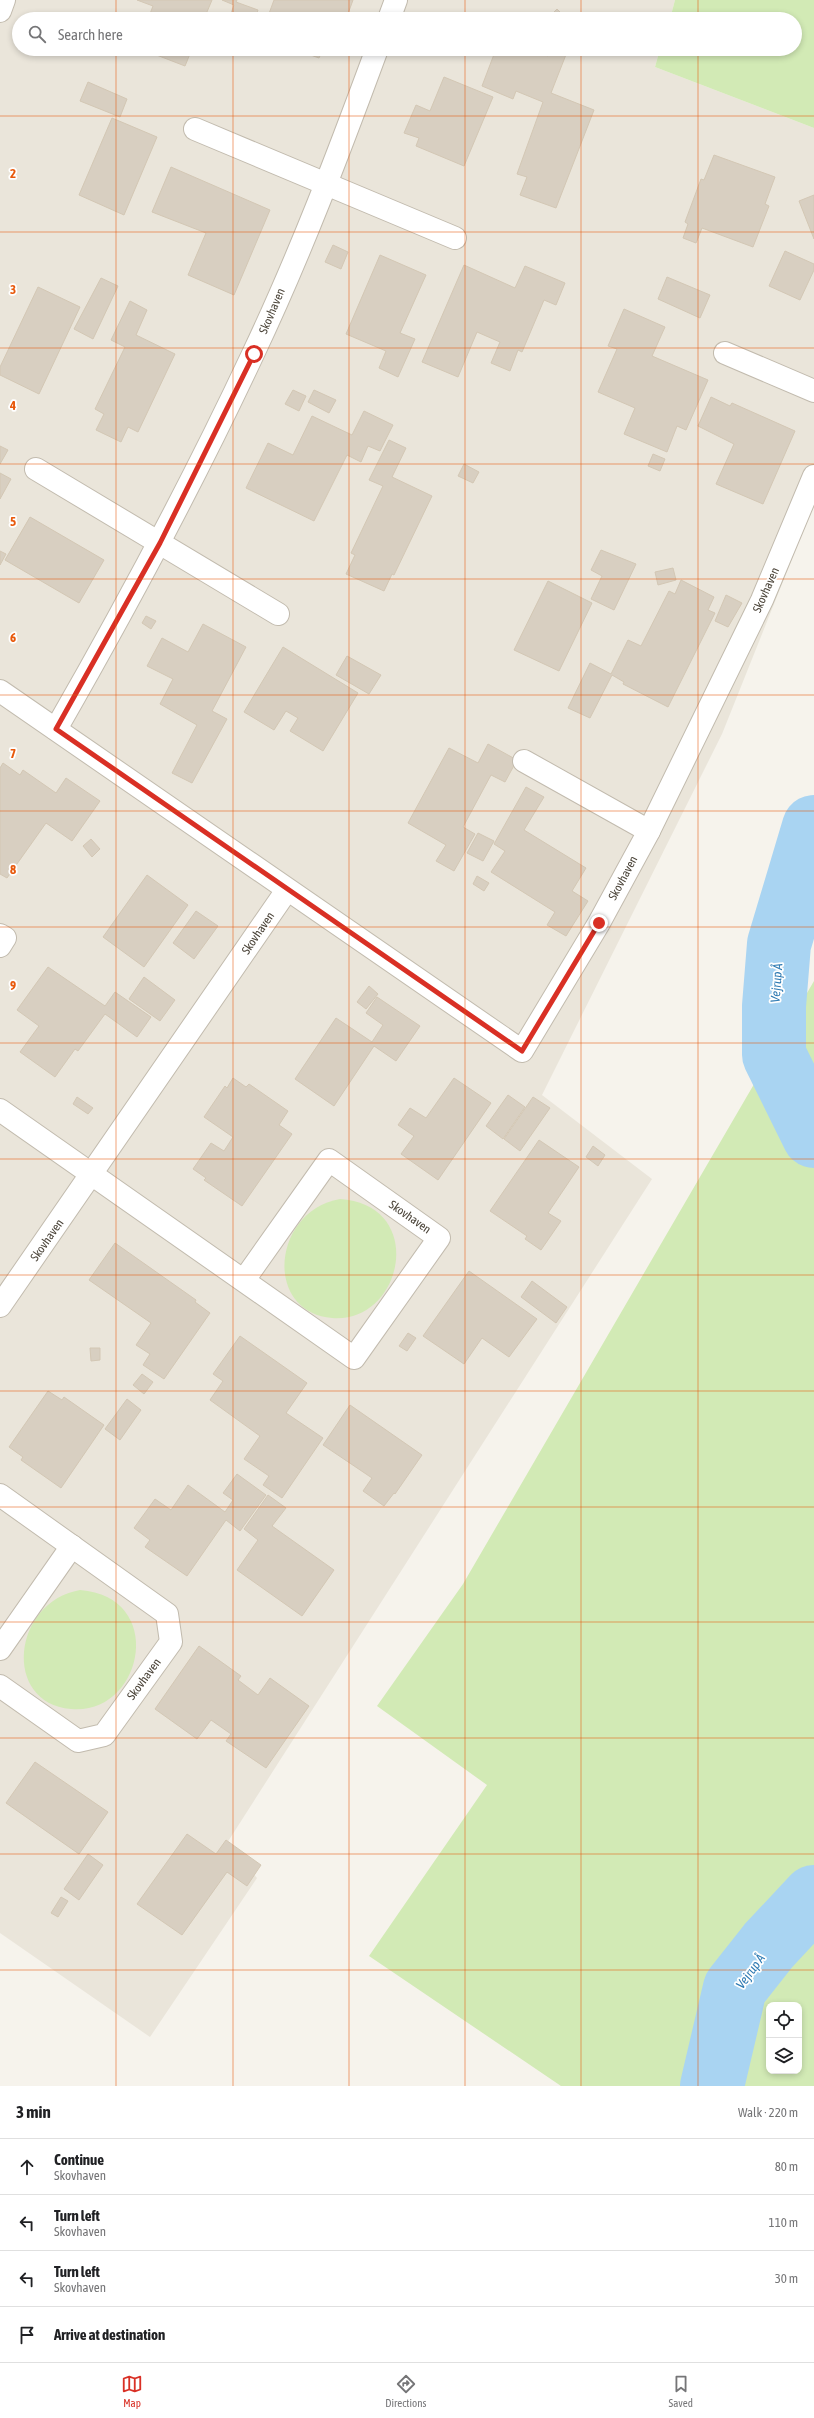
<!DOCTYPE html>
<meta charset="utf-8">
<style>
:root{--surface:#fff;--page:#f2f2f2;--text:#202124;--muted:#757577;--line:#e0e0e0;--accent:#d93025}
body{margin:0;font-family:"Asap Condensed",sans-serif;background:var(--page);color:var(--text)}
.controls{position:absolute;right:12px;bottom:12px;display:grid;overflow:hidden;border-radius:8px;box-shadow:0 2px 6px #0003}
.controls button{width:36px;height:36px;display:grid;place-items:center;padding:0;border:0;border-bottom:1px solid var(--line);background:var(--surface);color:var(--text);font:20px sans-serif}
.stop{position:absolute;width:12px;height:12px;margin:-9px;border:3px solid #d93025;border-radius:50%;background:#fff}
.stop.end{background:#d93025;border-color:#fff;box-shadow:0 1px 4px #0008}
.list{margin:0;padding:0;list-style:none}
h2{display:flex;justify-content:space-between;align-items:center;height:52px;margin:0;padding:0 16px;font-size:17px}
h2 small{font-size:13px;font-weight:400;color:var(--muted)}
.list li{display:grid;grid-template-columns:26px 1fr auto;gap:12px;align-items:center;box-sizing:border-box;height:56px;padding:0 16px;border-top:1px solid var(--line)}
.list b{display:block;font-size:15px;white-space:nowrap}
.list p{margin:0;font-size:13px;white-space:nowrap;color:var(--muted)}
.list em{font-size:13px;font-style:normal;color:var(--muted)}
.icon{flex:none;width:22px;height:22px;fill:none;stroke:currentColor;stroke-width:2;stroke-linecap:round;stroke-linejoin:round}
.map{position:relative;flex:none;width:814px;height:2086px;overflow:hidden}
.search{position:absolute;background:var(--surface);box-shadow:0 2px 6px #0003;left:12px;right:12px;top:12px;height:44px;display:flex;align-items:center;gap:10px;box-sizing:border-box;padding:0 14px;border-radius:22px;color:var(--muted);font-size:15px}
.sheet{height:276px;background:var(--surface)}
nav{display:flex;justify-content:space-around;align-items:center;box-sizing:border-box;height:56px;border-top:1px solid var(--line);background:var(--surface);font-size:11px;color:var(--muted)}
nav a{display:grid;justify-items:center;gap:2px}
nav .on{color:var(--accent)}
.map>svg:first-child{display:block}
.residential{fill:#eae5da}
.green{fill:#d2eab5;fill-rule:evenodd}
.lines{fill:none;stroke-linecap:round;stroke-linejoin:round}
.river{stroke:#a9d4f2;stroke-width:64}
.building{fill:#d8cfc1;stroke:#d3c7b4}
.minor-casing{stroke:#c2bbae;stroke-width:24}
.minor{stroke:#fff;stroke-width:22}
.route{stroke:#d93025;stroke-width:5}
.grid{fill:none;stroke:#e8590c;stroke-width:1;stroke-opacity:0.55}
.labels{text-anchor:middle;stroke-width:3.5;stroke-linejoin:round;paint-order:stroke}
.street-label{font-size:12px;fill:#4b4439;stroke:#fff}
.water-label{font-size:13px;font-style:italic;fill:#2e7ab2;stroke:#fff}
.grid-label{font-size:13px;text-anchor:middle;font-weight:bold;fill:#e8590c;stroke:#fff;stroke-width:3.5;stroke-linejoin:round;paint-order:stroke}
</style>
<div class="map">
<svg width="814" height="2086" viewBox="0 0 814 2086">
<rect width="100%" height="100%" fill="#f6f3ec"/>
<path class="residential" d="M0,0H675L670,19H19V49H660L655,67L814,128V504L722,734L542,1095L652,1179L227,1843L257,1878L150,2037L0,1933Z"/>
<g class="green">
<path d="M675,0H814V128L655,67L660,49H795V19H670Z"/>
<path d="M814,981V2086H561L369,1956L487,1785L377,1706L463,1584ZM769,2005H799V2071H769Z"/>
<path d="M340,1199C428,1205 403,1324 332,1318C263,1312 272,1211 340,1199Z"/>
<path d="M80,1590C168,1597 143,1716 71,1709C2,1703 12,1602 80,1590Z"/>
</g>
<g class="lines">
<g class="river">
<path d="M814,827L779,944L774,1006V1055L814,1136"/>
<path d="M712,2086L735,1988L769,1945L814,1897"/>
</g>
</g>
<g class="building">
<path d="M137,0H212L204,19H148L153,6Z"/>
<path d="M222,0H237L236,2L258,10L255,19H229L234,5Z"/>
<path d="M274,0H353L346,19H267Z"/>
<path d="M557,9L564,16L561,19H551L549,17Z"/>
<path d="M457,14L468,19H455Z"/>
<path d="M141,49H192L185,66Z"/>
<path d="M228,49H244L242,54Z"/>
<path d="M294,49H323L319,58Z"/>
<path d="M496,49H531L548,56L551,49L567,52L551,93L594,110L556,208L520,195L527,177L517,174L543,102L516,91L513,99L482,86Z"/>
<path d="M444,77L493,97L464,166L416,146L419,138L404,133L416,105L430,111Z"/>
<path d="M88,82L127,99L120,117L80,101Z"/>
<path d="M112,118L157,137L124,215L79,195Z"/>
<path d="M714,155L775,177L765,204L769,206L753,247L702,228L696,243L683,238L688,224L685,222L701,179L704,180Z"/>
<path d="M171,167L270,210L234,295L188,275L206,233L152,212Z"/>
<path d="M814,195V239L799,201Z"/>
<path d="M333,245L348,252L341,269L325,262Z"/>
<path d="M785,251L814,264V270L800,300L769,286Z"/>
<path d="M380,255L426,275L400,333L415,339L398,377L379,368L386,351L346,334Z"/>
<path d="M464,265L515,288L525,266L565,283L556,305L544,300L522,352L518,350L510,371L491,363L500,342L477,332L458,377L422,362Z"/>
<path d="M667,277L710,295L700,318L658,299Z"/>
<path d="M101,278L118,286L93,339L74,329Z"/>
<path d="M38,287L80,307L39,394L0,375V367Z"/>
<path d="M130,301L147,310L136,335L175,354L138,432L128,427L121,442L96,430L104,414L95,409L125,347L111,340Z"/>
<path d="M624,309L665,327L652,356L708,380L686,430L677,426L667,452L624,434L635,408L598,392L617,349L608,346Z"/>
<path d="M293,390L306,396L299,411L285,404Z"/>
<path d="M314,390L336,400L329,413L308,402Z"/>
<path d="M711,397L730,406L732,403L795,431L763,504L716,484L734,444L698,426Z"/>
<path d="M364,411L393,425L380,451L368,446L361,462L347,455L314,521L246,488L268,443L293,455L312,416L352,435Z"/>
<path d="M389,440L406,448L392,477L432,496L394,575L392,574L384,591L346,574L355,555L351,553L383,486L369,480Z"/>
<path d="M0,446L8,450L0,464Z"/>
<path d="M653,454L665,459L660,471L648,466Z"/>
<path d="M464,464L479,472L473,483L458,476Z"/>
<path d="M0,473L11,479L0,499Z"/>
<path d="M30,517L104,560L79,603L5,560Z"/>
<path d="M601,550L636,564L614,610L591,599L602,576L591,570Z"/>
<path d="M0,551L6,554L0,565Z"/>
<path d="M673,568L676,580L658,585L655,572Z"/>
<path d="M681,580L714,597L708,610L715,613L668,707L623,684L624,682L612,675L590,718L568,708L590,663L611,674L628,640L641,646L669,591L675,594Z"/>
<path d="M548,581L592,603L559,671L514,650Z"/>
<path d="M726,595L742,603L728,627L715,621Z"/>
<path d="M146,616L156,621L151,629L142,623Z"/>
<path d="M203,624L246,647L212,711L227,719L192,783L172,773L197,725L160,704L173,679L147,666L162,638L188,652Z"/>
<path d="M283,647L358,693L323,751L290,731L298,718L286,711L274,730L244,712Z"/>
<path d="M347,656L381,675L369,694L336,675Z"/>
<path d="M488,744L517,760L505,782L491,775L463,827L475,834L454,871L436,861L446,845L408,823L449,748L478,763Z"/>
<path d="M3,763L20,775L23,770L56,793L66,778L100,801L72,841L46,823L7,878L0,874V768Z"/>
<path d="M526,787L544,797L524,830L586,868L572,891L588,901L566,936L547,925L555,912L491,872L505,851L494,844Z"/>
<path d="M478,833L494,841L483,861L467,853Z"/>
<path d="M91,839L100,849L92,857L83,846Z"/>
<path d="M147,875L188,905L144,967L103,937Z"/>
<path d="M477,876L489,883L484,891L473,884Z"/>
<path d="M196,911L218,926L194,959L173,943Z"/>
<path d="M48,967L105,1006L115,992L151,1017L137,1037L105,1014L78,1051L75,1049L55,1077L20,1052L39,1026L17,1010Z"/>
<path d="M144,977L175,1000L160,1021L129,999Z"/>
<path d="M369,986L378,994L366,1009L357,1002Z"/>
<path d="M377,997L420,1026L396,1061L374,1046L334,1106L295,1079L336,1018L372,1042L383,1025L366,1013Z"/>
<path d="M233,1078L246,1087L249,1084L288,1111L279,1125L292,1134L242,1206L204,1180L206,1178L193,1169L211,1143L224,1151L233,1137L204,1117L225,1086L227,1088Z"/>
<path d="M454,1078L491,1103L438,1180L401,1154L414,1136L398,1125L410,1108L426,1118Z"/>
<path d="M508,1095L525,1107L503,1139L486,1126Z"/>
<path d="M77,1097L93,1108L88,1114L73,1104Z"/>
<path d="M533,1097L550,1108L520,1151L504,1139Z"/>
<path d="M539,1140L579,1167L548,1213L561,1221L541,1250L525,1239L527,1236L490,1211Z"/>
<path d="M593,1146L605,1155L598,1166L586,1157Z"/>
<path d="M115,1243L196,1300L195,1302L210,1313L164,1379L143,1365L150,1354L136,1345L151,1323L89,1280Z"/>
<path d="M469,1271L537,1319L509,1357L482,1338L464,1364L423,1336Z"/>
<path d="M532,1281L567,1307L556,1323L521,1297Z"/>
<path d="M408,1333L416,1338L407,1351L399,1346Z"/>
<path d="M240,1336L307,1383L286,1413L323,1438L282,1498L263,1485L269,1476L244,1459L260,1436L210,1400L223,1381L213,1374Z"/>
<path d="M90,1348H100V1360L91,1361Z"/>
<path d="M142,1374L153,1382L144,1394L133,1385Z"/>
<path d="M48,1391L62,1400L64,1397L104,1425L61,1488L21,1460L23,1457L9,1447Z"/>
<path d="M127,1399L141,1410L120,1440L105,1429Z"/>
<path d="M350,1405L422,1455L395,1494L394,1493L384,1506L363,1491L372,1478L323,1445Z"/>
<path d="M237,1474L266,1495L240,1531L226,1520L187,1576L145,1547L150,1540L134,1528L155,1499L171,1510L188,1485L225,1512L233,1500L223,1493Z"/>
<path d="M268,1495L286,1508L272,1526L334,1570L302,1616L237,1570L258,1540L244,1529Z"/>
<path d="M199,1646L241,1676L238,1680L258,1695L270,1678L309,1706L266,1768L226,1741L231,1734L211,1720L197,1739L155,1709Z"/>
<path d="M35,1762L108,1812L79,1854L6,1803Z"/>
<path d="M187,1834L216,1854L226,1840L261,1865L247,1886L227,1872L182,1935L137,1904Z"/>
<path d="M88,1854L103,1865L79,1900L64,1889Z"/>
<path d="M61,1897L68,1901L58,1917L51,1913Z"/>
</g>
<g class="lines">
<defs>
<g id="minor">
<path d="M0,11L4,0"/>
<path d="M389,19L396,0"/>
<path d="M195,129L455,238"/>
<path d="M725,353L814,391"/>
<path d="M36,469L278,614"/>
<path d="M0,691L522,1051L599,923L649,831L762,600L814,476"/>
<path d="M56,729C126,607 193,482 253,354C300,255 339,152 377,49"/>
<path d="M524,761L649,831"/>
<path d="M0,935L5,938L0,946"/>
<path d="M0,1110L354,1358L439,1238L329,1160L244,1280"/>
<path d="M0,1306L287,890"/>
<path d="M0,1495L167,1614L171,1642L104,1735L78,1741L0,1686"/>
<path d="M0,1649L72,1546"/>
</g>
</defs>
<use href="#minor" class="minor-casing"/>
<use href="#minor" class="minor"/>
</g>
<g class="lines">
<path class="route" d="M254,354L160,543L56,729L522,1051L599,923"/>
</g>
<path class="grid" d="M116,0V19M233,0V19M349,0V19M465,0V19M581,0V19M698,0V19M116,49V2086M233,49V2086M349,49V2086M465,49V2086M581,49V2086M698,49V2086M0,116H814M0,232H814M0,348H814M0,464H814M0,579H814M0,695H814M0,811H814M0,927H814M0,1043H814M0,1159H814M0,1275H814M0,1391H814M0,1507H814M0,1622H814M0,1738H814M0,1854H814M0,1970H814"/>
<g class="labels">
<g class="street-label">
<text transform="translate(272 311) rotate(-67)" y="4">Skovhaven</text>
<text transform="translate(766 590) rotate(-66)" y="4">Skovhaven</text>
<text transform="translate(623 878) rotate(-62)" y="4">Skovhaven</text>
<text transform="translate(258 933) rotate(-56)" y="4">Skovhaven</text>
<text transform="translate(410 1217) rotate(35)" y="4">Skovhaven</text>
<text transform="translate(47 1240) rotate(-55)" y="4">Skovhaven</text>
<text transform="translate(144 1679) rotate(-54)" y="4">Skovhaven</text>
</g>
<g class="water-label">
<text transform="translate(776 983) rotate(-86)" y="5">Vejrup Å</text>
<text transform="translate(750 1971) rotate(-54)" y="5">Vejrup Å</text>
</g>
</g>
<g class="grid-label">
<text x="13" y="178">2</text>
<text x="13" y="294">3</text>
<text x="13" y="410">4</text>
<text x="13" y="526">5</text>
<text x="13" y="642">6</text>
<text x="13" y="758">7</text>
<text x="13" y="874">8</text>
<text x="13" y="990">9</text>
</g>
</svg>
<div class="controls">
<button><svg class="icon" aria-label="locate" viewBox="0 0 24 24"><circle cx="12" cy="12" r="6"/><path d="M12 2v4M12 18v4M2 12h4M18 12h4"/></svg></button>
<button><svg class="icon" aria-label="layers" viewBox="0 0 24 24"><path d="M12 4l9 5-9 5-9-5zM3 14l9 5 9-5"/></svg></button>
</div>
<div class="stop" style="left:254px;top:354px"></div>
<div class="stop end" style="left:599px;top:923px"></div>
<div class="search"><svg class="icon" aria-label="search" viewBox="0 0 24 24"><circle cx="10" cy="10" r="6"/><path d="M15 15l6 6"/></svg>Search here</div>
</div>
<section class="sheet">
<h2>3 min<small>Walk · 220 m</small></h2>
<ul class="list">
<li><svg class="icon" aria-label="ahead" viewBox="0 0 24 24"><path d="M12 20V5M6 11l6-6 6 6"/></svg><div><b>Continue</b><p>Skovhaven</p></div><em>80 m</em></li>
<li><svg class="icon" aria-label="left" viewBox="0 0 24 24"><path d="M17 20v-9H6M10 6l-5 5 5 5"/></svg><div><b>Turn left</b><p>Skovhaven</p></div><em>110 m</em></li>
<li><svg class="icon" aria-label="left" viewBox="0 0 24 24"><path d="M17 20v-9H6M10 6l-5 5 5 5"/></svg><div><b>Turn left</b><p>Skovhaven</p></div><em>30 m</em></li>
<li><svg class="icon" aria-label="arrive" viewBox="0 0 24 24"><path d="M6 21V4h12l-3 4 3 4H6"/></svg><div><b>Arrive at destination</b></div></li>
</ul>
</section>
<nav>
<a class="on"><svg class="icon" aria-label="map" viewBox="0 0 24 24"><path d="M3 6l6-2 6 2 6-2v14l-6 2-6-2-6 2zM9 4v14M15 6v14"/></svg>Map</a>
<a><svg class="icon" aria-label="directions" viewBox="0 0 24 24"><path d="M12 3l9 9-9 9-9-9zM9 14v-3h6M13 9l2 2-2 2"/></svg>Directions</a>
<a><svg class="icon" aria-label="saved" viewBox="0 0 24 24"><path d="M7 4h10v16l-5-4-5 4z"/></svg>Saved</a>
</nav>
